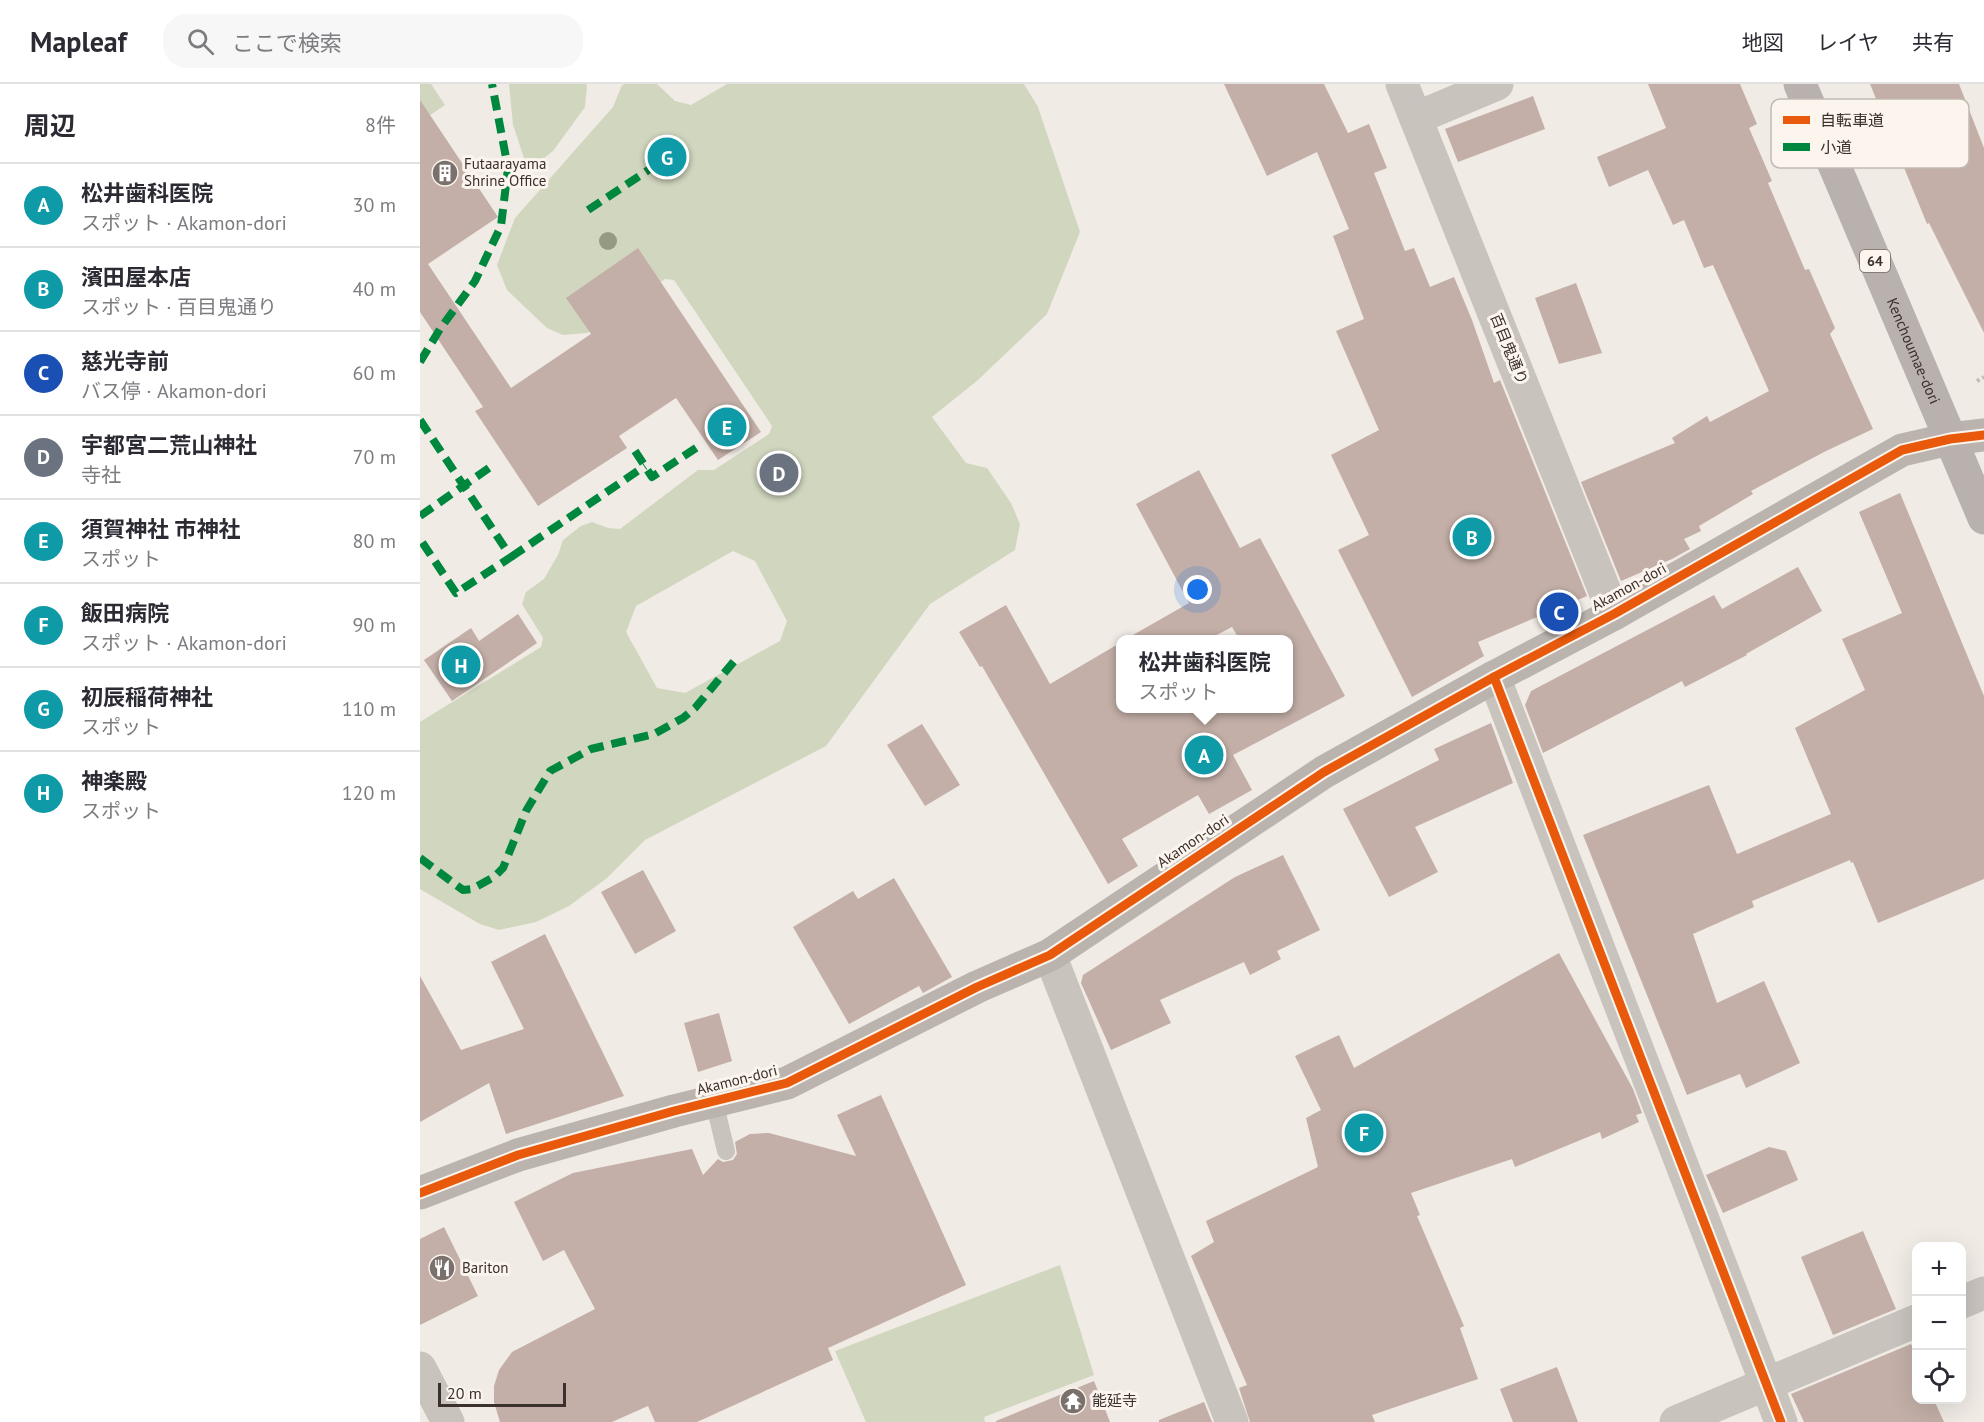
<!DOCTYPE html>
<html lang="ja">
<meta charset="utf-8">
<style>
:root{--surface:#fff;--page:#f7f7f7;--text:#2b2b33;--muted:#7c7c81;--line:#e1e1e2;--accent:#1a73e8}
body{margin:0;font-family:"PT Sans","Noto Sans JP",sans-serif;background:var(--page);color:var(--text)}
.controls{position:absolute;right:18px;bottom:18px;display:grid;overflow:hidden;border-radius:12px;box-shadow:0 6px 24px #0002}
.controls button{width:54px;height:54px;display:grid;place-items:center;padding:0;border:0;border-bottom:2px solid var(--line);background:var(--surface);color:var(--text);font:30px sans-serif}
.scale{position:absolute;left:18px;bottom:15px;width:128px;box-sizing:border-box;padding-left:6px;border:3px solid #3b302b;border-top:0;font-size:16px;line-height:21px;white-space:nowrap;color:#3b302b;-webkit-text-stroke:4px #fbf5ee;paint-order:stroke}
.you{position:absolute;left:778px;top:506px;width:21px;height:21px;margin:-15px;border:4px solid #fff;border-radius:50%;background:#1a73e8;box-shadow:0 0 0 9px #1a73e833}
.badge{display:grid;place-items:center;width:39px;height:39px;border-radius:50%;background:var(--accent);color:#fff;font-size:20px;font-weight:700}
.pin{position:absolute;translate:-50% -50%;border:3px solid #fff;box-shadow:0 2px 6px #0006}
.popup{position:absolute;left:696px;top:551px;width:177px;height:78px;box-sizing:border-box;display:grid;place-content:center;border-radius:12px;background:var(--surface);filter:drop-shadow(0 2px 4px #0005);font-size:20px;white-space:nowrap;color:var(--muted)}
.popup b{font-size:22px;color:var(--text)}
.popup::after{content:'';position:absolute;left:50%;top:100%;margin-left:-12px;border:12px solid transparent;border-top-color:var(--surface)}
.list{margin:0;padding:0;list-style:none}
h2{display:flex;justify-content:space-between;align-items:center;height:78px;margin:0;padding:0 24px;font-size:26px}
h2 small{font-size:20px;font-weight:400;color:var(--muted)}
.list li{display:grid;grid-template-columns:39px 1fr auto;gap:18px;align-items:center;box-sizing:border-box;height:84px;padding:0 24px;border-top:2px solid var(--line)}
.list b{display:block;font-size:22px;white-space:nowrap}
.list p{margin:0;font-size:20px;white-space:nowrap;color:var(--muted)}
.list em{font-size:20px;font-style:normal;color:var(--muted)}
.icon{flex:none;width:33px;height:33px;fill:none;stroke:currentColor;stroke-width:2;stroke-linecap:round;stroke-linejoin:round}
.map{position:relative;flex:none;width:1564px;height:1338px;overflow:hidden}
header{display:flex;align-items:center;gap:36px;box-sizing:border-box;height:84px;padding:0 30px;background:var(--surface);border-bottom:2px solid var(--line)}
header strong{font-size:28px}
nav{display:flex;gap:33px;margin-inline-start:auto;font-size:21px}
.search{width:420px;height:54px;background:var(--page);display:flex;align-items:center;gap:15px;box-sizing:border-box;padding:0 21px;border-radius:24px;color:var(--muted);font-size:22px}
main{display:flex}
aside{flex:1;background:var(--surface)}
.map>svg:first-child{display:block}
.green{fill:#d1d6bf;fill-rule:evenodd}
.building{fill:#c3afa7}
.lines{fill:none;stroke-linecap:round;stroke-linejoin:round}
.path{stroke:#c2bbb6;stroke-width:4;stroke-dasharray:3 3;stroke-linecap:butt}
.lane{stroke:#c9c3be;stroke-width:18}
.street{stroke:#c9c3be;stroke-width:33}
.secondary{stroke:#bab3ae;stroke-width:33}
.primary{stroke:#b8b1ad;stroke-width:33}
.quiet{stroke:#00873e;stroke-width:8;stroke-dasharray:15 8;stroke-linecap:butt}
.cycleway-casing{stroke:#fbf5ee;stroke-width:13}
.cycleway{stroke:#e8590c;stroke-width:9}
.tree{fill:#959b80}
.labels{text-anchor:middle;stroke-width:6;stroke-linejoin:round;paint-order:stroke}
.shield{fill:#fbf5ee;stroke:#756b66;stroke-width:1.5}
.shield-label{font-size:14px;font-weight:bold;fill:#3b302b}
.poi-label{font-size:15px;fill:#3b302b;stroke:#fbf5ee;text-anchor:start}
.street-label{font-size:15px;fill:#3b302b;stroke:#fbf5ee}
.key{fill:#fbf5ee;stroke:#c1bab4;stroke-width:1.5}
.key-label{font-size:16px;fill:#3b302b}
</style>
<header>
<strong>Mapleaf</strong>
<div class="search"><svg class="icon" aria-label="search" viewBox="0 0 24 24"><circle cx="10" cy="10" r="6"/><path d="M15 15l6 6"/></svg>ここで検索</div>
<nav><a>地図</a><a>レイヤ</a><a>共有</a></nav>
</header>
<main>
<aside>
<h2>周辺<small>8件</small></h2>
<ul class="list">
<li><span class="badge" style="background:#0f9aa8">A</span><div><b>松井歯科医院</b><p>スポット · Akamon-dori</p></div><em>30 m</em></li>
<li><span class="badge" style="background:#0f9aa8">B</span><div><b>濱田屋本店</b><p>スポット · 百目鬼通り</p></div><em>40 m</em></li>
<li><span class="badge" style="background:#1a4fb4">C</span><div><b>慈光寺前</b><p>バス停 · Akamon-dori</p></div><em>60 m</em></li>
<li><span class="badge" style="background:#6b7280">D</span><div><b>宇都宮二荒山神社</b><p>寺社</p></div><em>70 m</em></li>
<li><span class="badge" style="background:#0f9aa8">E</span><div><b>須賀神社 市神社</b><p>スポット</p></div><em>80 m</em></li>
<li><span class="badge" style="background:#0f9aa8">F</span><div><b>飯田病院</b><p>スポット · Akamon-dori</p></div><em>90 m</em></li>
<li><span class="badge" style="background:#0f9aa8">G</span><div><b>初辰稲荷神社</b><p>スポット</p></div><em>110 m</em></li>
<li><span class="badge" style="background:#0f9aa8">H</span><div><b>神楽殿</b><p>スポット</p></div><em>120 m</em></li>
</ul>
</aside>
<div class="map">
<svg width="1564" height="1338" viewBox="0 0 1564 1338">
<rect width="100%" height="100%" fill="#f0ebe5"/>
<g class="green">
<path d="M0,0H11L25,21L0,38Z"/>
<path d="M89,0H166L167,2L165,23L133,67L118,79L105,77L93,41Z"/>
<path d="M205,0H237L255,17L271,21L307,0H604L618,23L660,148L627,230L558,296L512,333L546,379L567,384L591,419L600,440L595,466L510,520L406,662L225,756L187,794L149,822L116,838L79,846L60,840L0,805V638L121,563L123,554L102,520L106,508L124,495L138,471L143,456L161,442L172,438L188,444L200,445L278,386H294L349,350L352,342L254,196L245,195L167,249L143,251L127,244L87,206L77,181L95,134L193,23L202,1ZM313,467L335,477L367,537L360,557L265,609L237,604L206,548L216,522Z"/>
<path d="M640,1181L674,1291L564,1333L565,1338H446L415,1267Z"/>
</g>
<g class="building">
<path d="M804,0H904L928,49L949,40L967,84L954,89L985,167L994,164L1010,203L1034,193L1052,236L1074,299L1080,296L1167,512L1058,558L1064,572L992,613L918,466L949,451L911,371L959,346L916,247L944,235L913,152L929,145L897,68L847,92Z"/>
<path d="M1228,0H1320L1337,40L1329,44L1352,97L1348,99L1385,186L1389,185L1415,244L1410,250L1453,345L1406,367L1331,407L1333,410L1279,442L1281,447L1264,455L1270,465L1252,475L1201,497L1161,398L1255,359L1252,354L1287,332L1290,338L1349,307L1293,181L1284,184L1264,136L1253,141L1228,86L1189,103L1177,73L1246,44Z"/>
<path d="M1450,0H1539L1564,64V249L1509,139L1507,140Z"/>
<path d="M1113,12L1125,45L1038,78L1025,45Z"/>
<path d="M0,16L78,133L8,180L91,304L171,250L146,214L218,164L341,348L298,376L256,314L199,352L207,364L118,422L55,327L63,323L0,228Z"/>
<path d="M1156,199L1182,269L1139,280L1115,214Z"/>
<path d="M779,386L820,464L840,454L925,612L813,671L832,706L789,730L778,711L702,755L718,782L688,800L562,582L560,583L539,548L586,521L630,600L700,559V624H868V555H819L812,543L789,555H706L769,519L716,420Z"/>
<path d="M1480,409L1564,612V795L1458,839L1433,778L1431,779L1430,776L1332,817L1334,823L1273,850L1297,919L1344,897L1380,979L1326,1004L1320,990L1267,1011L1163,751L1289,701L1317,770L1411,730L1375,644L1445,606L1422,555L1482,529L1439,428Z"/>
<path d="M1378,483L1402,527L1326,570L1327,571L1265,603L1262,597L1123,669L1105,621L1111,607L1294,511L1302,525Z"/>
<path d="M98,530L117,559L32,617L4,576L51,544L59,557Z"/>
<path d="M1071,639L1093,699L995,743L1018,788L969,813L923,725L1019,676L1014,665Z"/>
<path d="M502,640L540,701L505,722L467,661Z"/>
<path d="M863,771L900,846L857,867L861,875L830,891L824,878L740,916L751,939L691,966L661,899L663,891L815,793Z"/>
<path d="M223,786L256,847L215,870L181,808Z"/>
<path d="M474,794L532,893L503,909L499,902L429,940L373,843L433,807L438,815Z"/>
<path d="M125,850L204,1012L86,1050L69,999L0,1038V892L41,966L104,945L71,878Z"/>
<path d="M1139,869L1213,1005L1222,1029L1216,1031L1219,1038L1182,1055L1180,1048L1095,1083L1092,1075L991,1109L1000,1131L997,1132L1044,1242L1040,1244L1058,1295L952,1331L955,1338H830L819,1304L827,1301L771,1172L794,1158L786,1137L898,1083L886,1034L901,1026L875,972L919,951L934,984Z"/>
<path d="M299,929L312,977L278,988L264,939Z"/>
<path d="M461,1011L546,1201L408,1264L413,1276L277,1338H235L228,1322L192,1338H80L74,1318V1302L79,1286L92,1268L175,1225L144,1166L123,1177L94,1118L153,1089L272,1065L283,1091L298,1075L303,1078L313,1076L317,1070L315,1058L330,1050L349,1049L436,1072L417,1031Z"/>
<path d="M1349,1063L1366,1067L1378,1096L1303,1129L1286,1091Z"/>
<path d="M24,1143L58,1212L0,1241V1155Z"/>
<path d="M1443,1147L1476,1225L1413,1251L1381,1173Z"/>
<path d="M1491,1260L1497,1273V1316H1514L1524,1338H1384L1371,1310Z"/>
<path d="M1137,1283L1158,1338H1093L1080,1305Z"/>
<path d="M674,1297L690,1338H576V1337Z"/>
<path d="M784,1318L792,1338H739V1336Z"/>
</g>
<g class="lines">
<path class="path" d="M1557,297L1564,293"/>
<path class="lane" d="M294,1017L306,1067"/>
<g class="street">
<path d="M982,0L1194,530"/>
<path d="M996,34L1077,0"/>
<path d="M1074,593L1361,1338"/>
<path d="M630,871L812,1338"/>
<path d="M1542,1218L1564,1209"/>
<path d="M0,1284L28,1338"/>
<path d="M1256,1338L1496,1237"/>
</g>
<path class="secondary" d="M0,1109L98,1071L254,1027L367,999L557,903L630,871L904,688L1074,593L1194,530L1482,366L1530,355L1564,351"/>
<path class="primary" id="s1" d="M1380,0L1564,434"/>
<g class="quiet">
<path d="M168,126L230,85"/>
<path d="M0,278L20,245L55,197L81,142L88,84L72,0"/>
<path d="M0,336L91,473L36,509L0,455"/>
<path d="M215,367L232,393L279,362"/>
<path d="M0,432L69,384"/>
<path d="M91,473L225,382"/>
<path d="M0,774L43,806L52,805L74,793L83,784L106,727L130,687L171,665L234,650L263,634L275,624L316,575"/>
</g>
<defs>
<g id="cycleway">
<path d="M1074,593L1361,1338"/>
<path d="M0,1109L98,1071L254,1027L367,999L557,903L630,871L904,688L1074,593L1194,530L1482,366L1530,355L1564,351"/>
</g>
</defs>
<use href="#cycleway" class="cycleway-casing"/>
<use href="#cycleway" class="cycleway"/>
</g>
<circle class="tree" cx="188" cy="157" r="9"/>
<defs>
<symbol id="building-disc" viewBox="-11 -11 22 22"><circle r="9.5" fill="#7a716c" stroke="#fbf5ee"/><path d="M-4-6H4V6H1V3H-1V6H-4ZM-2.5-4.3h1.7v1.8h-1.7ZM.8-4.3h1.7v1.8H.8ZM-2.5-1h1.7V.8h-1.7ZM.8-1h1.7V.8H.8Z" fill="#fff"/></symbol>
<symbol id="restaurant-disc" viewBox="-11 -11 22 22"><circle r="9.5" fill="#7a716c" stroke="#fbf5ee"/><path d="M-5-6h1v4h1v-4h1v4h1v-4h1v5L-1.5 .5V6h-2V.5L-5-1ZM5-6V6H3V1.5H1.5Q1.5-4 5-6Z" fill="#fff"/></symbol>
<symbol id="temple-disc" viewBox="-11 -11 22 22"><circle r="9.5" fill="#7a716c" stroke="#fbf5ee"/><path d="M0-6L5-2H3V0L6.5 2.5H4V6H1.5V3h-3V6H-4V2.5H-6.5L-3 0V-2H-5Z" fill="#fff"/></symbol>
</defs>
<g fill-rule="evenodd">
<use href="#building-disc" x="10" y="74" width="30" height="30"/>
<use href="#restaurant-disc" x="7" y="1169" width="30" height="30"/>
<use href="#temple-disc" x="638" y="1302" width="30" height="30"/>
</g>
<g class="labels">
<rect class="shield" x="1440" y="166" width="30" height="22" rx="4.5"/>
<g class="shield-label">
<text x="1455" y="182">64</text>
</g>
<g class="poi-label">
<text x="44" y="85">Futaarayama<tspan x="44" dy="17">Shrine Office</tspan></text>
<text x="42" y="1189">Bariton</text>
<text x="672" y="1322">能延寺</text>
</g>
<g class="street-label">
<text transform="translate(1089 265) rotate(68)" y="5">百目鬼通り</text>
<text dy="5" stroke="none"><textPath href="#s1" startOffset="290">Kenchoumae-dori</textPath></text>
<text transform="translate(1209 503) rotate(-29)" y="5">Akamon-dori</text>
<text transform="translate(773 757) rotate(-34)" y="5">Akamon-dori</text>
<text transform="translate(317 996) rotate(-14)" y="5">Akamon-dori</text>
</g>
</g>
<rect x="1351" y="15" width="198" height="69" rx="9" class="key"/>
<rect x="1363" y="32" width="27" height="8" fill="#e8590c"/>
<rect x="1363" y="59" width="27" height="8" fill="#00873e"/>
<g class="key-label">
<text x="1400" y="42">自転車道</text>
<text x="1400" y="69">小道</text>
</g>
</svg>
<div class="controls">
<button>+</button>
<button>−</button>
<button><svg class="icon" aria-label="locate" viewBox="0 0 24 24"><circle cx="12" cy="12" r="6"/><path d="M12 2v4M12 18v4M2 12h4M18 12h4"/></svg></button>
</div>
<div class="scale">20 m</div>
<div class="you"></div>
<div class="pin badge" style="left:784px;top:671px;background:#0f9aa8">A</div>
<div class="popup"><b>松井歯科医院</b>スポット</div>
<div class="pin badge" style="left:1052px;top:453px;background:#0f9aa8">B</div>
<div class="pin badge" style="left:1139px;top:528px;background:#1a4fb4">C</div>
<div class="pin badge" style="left:359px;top:389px;background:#6b7280">D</div>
<div class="pin badge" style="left:307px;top:343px;background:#0f9aa8">E</div>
<div class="pin badge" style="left:944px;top:1049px;background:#0f9aa8">F</div>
<div class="pin badge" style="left:247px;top:73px;background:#0f9aa8">G</div>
<div class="pin badge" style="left:41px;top:581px;background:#0f9aa8">H</div>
</div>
</main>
